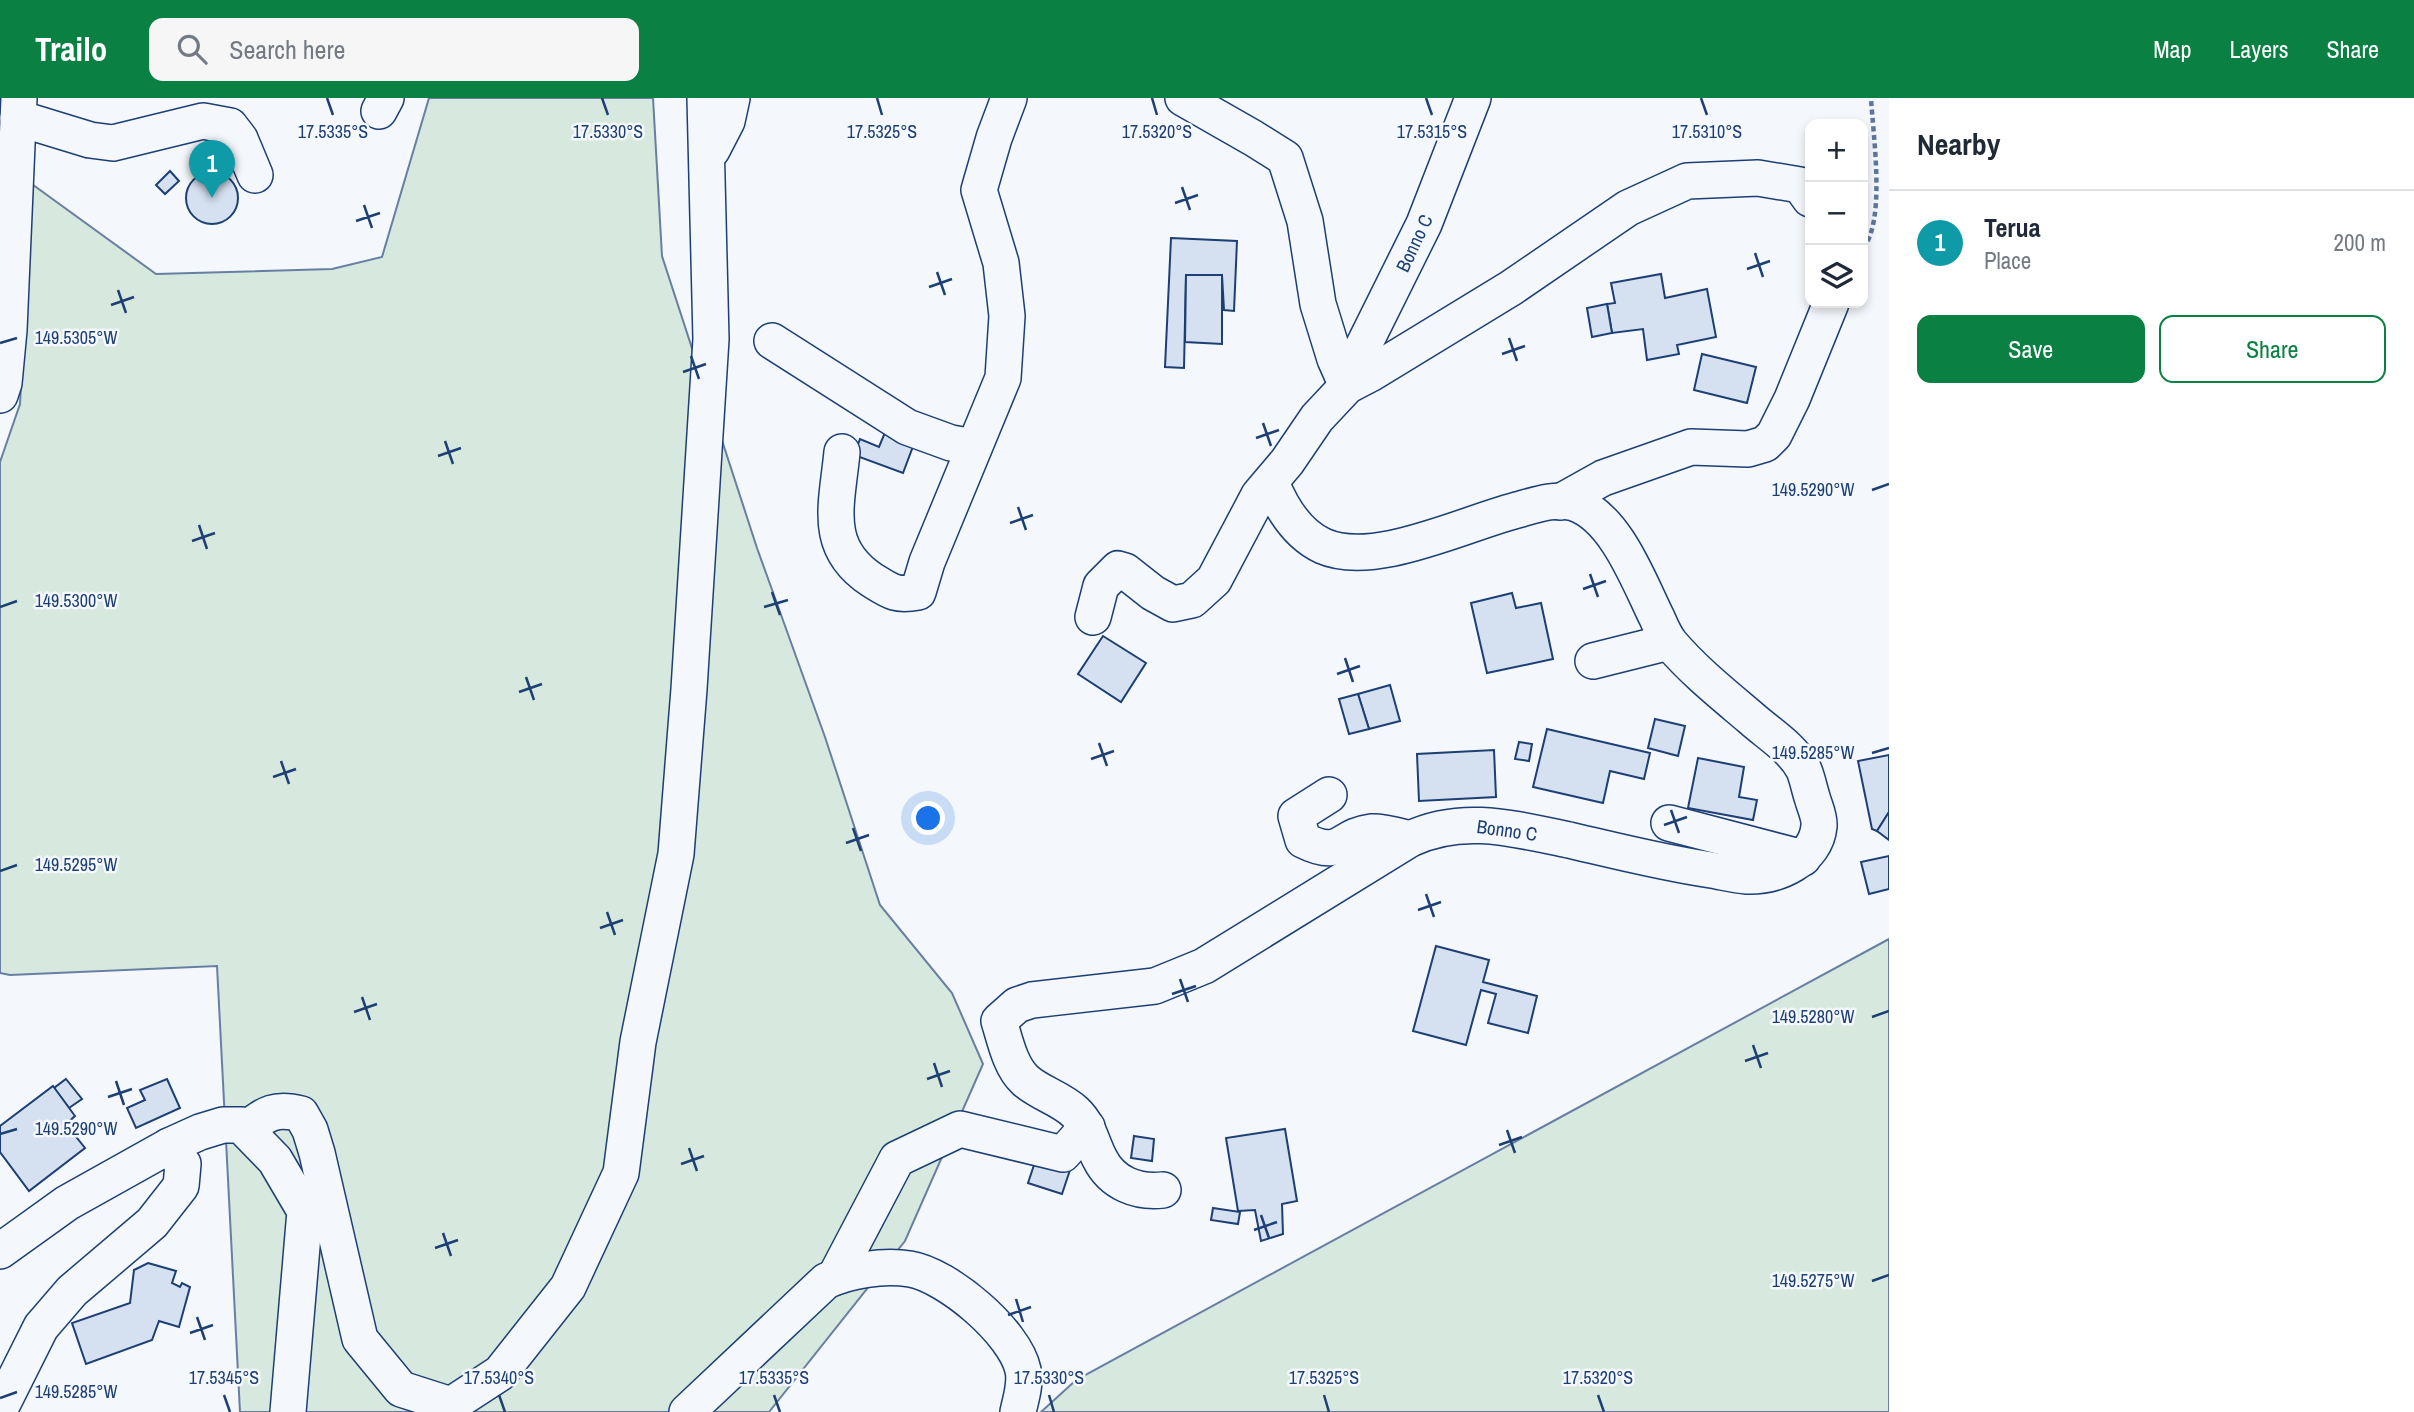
<!DOCTYPE html>
<meta charset="utf-8">
<style>
:root{--surface:#fff;--page:#f6f6f7;--text:#1f2937;--muted:#747a83;--line:#e0e1e3;--accent:#0b8043}
body{margin:0;font-family:"Archivo Narrow",sans-serif;background:var(--page);color:var(--text)}
.controls{position:absolute;right:21px;top:21px;display:grid;overflow:hidden;border-radius:14px;box-shadow:0 4px 10px #0003}
.controls button{width:63px;height:63px;display:grid;place-items:center;padding:0;border:0;border-bottom:2px solid var(--line);background:var(--surface);color:var(--text);font:35px sans-serif}
.you{position:absolute;left:929px;top:721px;width:24px;height:24px;margin:-18px;border:5px solid #fff;border-radius:50%;background:#1a73e8;box-shadow:0 0 0 10px #1a73e833}
.badge{display:grid;place-items:center;width:46px;height:46px;border-radius:50%;background:var(--accent);color:#fff;font-size:23px;font-weight:700}
.pin{position:absolute;translate:-50% -58px;filter:drop-shadow(0 2px 4px #0008)}
.pin::after{content:'';position:absolute;top:37px;width:24px;height:21px;background:inherit;clip-path:polygon(0 0,100% 0,50% 100%)}
.list{margin:0;padding:0;list-style:none}
h2{display:flex;justify-content:space-between;align-items:center;height:91px;margin:0;padding:0 28px;font-size:30px}
h2 small{font-size:23px;font-weight:400;color:var(--muted)}
.list li{display:grid;grid-template-columns:46px 1fr auto;gap:21px;align-items:center;box-sizing:border-box;height:105px;padding:0 28px;border-top:2px solid var(--line)}
.list b{display:block;font-size:26px;white-space:nowrap}
.list p{margin:0;font-size:23px;white-space:nowrap;color:var(--muted)}
.list em{font-size:23px;font-style:normal;color:var(--muted)}
.actions{display:flex;gap:14px;padding:21px 28px}
.actions a{flex:1;padding:16px 0;border:2px solid var(--accent);border-radius:14px;text-align:center;font-size:24px;color:var(--accent)}
.actions .main{background:var(--accent);color:#fff}
.icon{flex:none;width:38px;height:38px;fill:none;stroke:currentColor;stroke-width:2;stroke-linecap:round;stroke-linejoin:round}
.map{position:relative;flex:none;width:1889px;height:1314px;overflow:hidden}
header{display:flex;align-items:center;gap:42px;box-sizing:border-box;height:98px;padding:0 35px;background:var(--accent);color:#fff}
header strong{font-size:33px}
nav{display:flex;gap:38px;margin-inline-start:auto;font-size:24px}
.search{width:490px;height:63px;background:var(--page);display:flex;align-items:center;gap:18px;box-sizing:border-box;padding:0 24px;border-radius:14px;color:var(--muted);font-size:26px}
main{display:flex}
aside{flex:1;background:var(--surface)}
.map>svg:first-child{display:block}
.green{fill:#d7e8df;stroke:#687fa3;stroke-width:2}
.building{fill:#d5e0f0;stroke:#1d3f73;stroke-width:2}
.lines{fill:none;stroke-linecap:round;stroke-linejoin:round}
.minor-casing{stroke:#1d3f73;stroke-width:38}
.path{stroke:#5e769c;stroke-width:4.5;stroke-dasharray:5 3.5;stroke-linecap:butt}
.minor{stroke:#f4f7fb;stroke-width:35}
.ticks{fill:none;stroke:#1d3f73;stroke-width:2.5}
.labels{text-anchor:middle;stroke-width:5;stroke-linejoin:round;paint-order:stroke}
.street-label{font-size:19px;fill:#1d3f73;stroke:#f4f7fb}
.ticks-label{font-size:18px;text-anchor:middle;fill:#1d3f73;stroke:#f4f7fb;stroke-width:5;stroke-linejoin:round;paint-order:stroke}
</style>
<header>
<strong>Trailo</strong>
<div class="search"><svg class="icon" aria-label="search" viewBox="0 0 24 24"><circle cx="10" cy="10" r="6"/><path d="M15 15l6 6"/></svg>Search here</div>
<nav><a>Map</a><a>Layers</a><a>Share</a></nav>
</header>
<main>
<div class="map">
<svg width="1889" height="1314" viewBox="0 0 1889 1314">
<rect width="100%" height="100%" fill="#f4f7fb"/>
<g class="green">
<path d="M429,0H653L662,158L757,450L825,639L880,807L952,895L983,966L905,1143L769,1314H240L217,868L10,877L0,875V364L20,306L30,112L29,84L156,176L332,171L382,159Z"/>
<path d="M1889,841V1314H1041L1076,1282Z"/>
</g>
<g class="building">
<path d="M170,73L179,83L165,96L156,87Z"/>
<circle cx="212" cy="100" r="26"/>
<path d="M1171,140L1237,143L1234,213L1224,212L1222,177H1186L1184,270L1165,269Z"/>
<path d="M1661,176L1665,200L1707,191L1716,239L1677,247L1679,256L1647,262L1643,231L1612,235L1607,206L1615,205L1611,185Z"/>
<path d="M1186,177H1222V246L1185,244Z"/>
<path d="M1607,206L1612,235L1592,239L1587,210Z"/>
<path d="M1702,256L1756,269L1747,305L1694,292Z"/>
<path d="M886,332L915,343L903,375L854,357L860,341L879,349Z"/>
<path d="M1512,495L1516,510L1541,505L1553,561L1487,575L1471,505Z"/>
<path d="M1103,538L1146,565L1121,604L1078,576Z"/>
<path d="M1390,587L1400,623L1369,631L1358,596Z"/>
<path d="M1358,596L1369,631L1349,636L1339,601Z"/>
<path d="M1655,621L1685,628L1678,658L1648,650Z"/>
<path d="M1547,631L1650,655L1644,681L1610,673L1603,705L1533,689Z"/>
<path d="M1519,644L1532,646L1529,663L1515,661Z"/>
<path d="M1494,652L1496,699L1419,703L1417,656Z"/>
<path d="M1889,657V714L1877,733L1872,731L1858,663Z"/>
<path d="M1698,660L1744,669L1739,699L1757,702L1753,722L1688,710Z"/>
<path d="M1889,714V742L1877,733Z"/>
<path d="M1889,758V791L1869,796L1861,764Z"/>
<path d="M1436,848L1489,862L1483,884L1537,898L1528,935L1488,925L1496,896L1481,892L1466,947L1413,933Z"/>
<path d="M66,981L82,1001L69,1010L54,990Z"/>
<path d="M167,981L180,1010L136,1030L127,1010L145,1002L140,992Z"/>
<path d="M53,988L75,1018L66,1026L85,1050L29,1093L0,1054V1028Z"/>
<path d="M1285,1031L1297,1103L1282,1106L1283,1136L1261,1143L1255,1112L1238,1113L1226,1040Z"/>
<path d="M1134,1038L1154,1041L1152,1063L1131,1060Z"/>
<path d="M1036,1061L1070,1072L1062,1096L1028,1085Z"/>
<path d="M1213,1110L1240,1114L1238,1126L1211,1122Z"/>
<path d="M148,1165L176,1173L172,1185L180,1189L182,1185L190,1189L179,1229L159,1223L152,1242L86,1266L72,1225L130,1205L134,1172Z"/>
</g>
<g class="lines">
<defs>
<g id="minor">
<path d="M1183,0L1253,40L1285,60L1305,123L1318,206L1335,261L1347,288"/>
<path d="M379,13L386,0"/>
<path d="M18,20L90,42L113,45L203,23L230,28L240,41L255,77"/>
<path d="M712,52L727,23L732,0"/>
<path d="M772,243L907,329L951,345L974,349"/>
<path d="M1345,285L1424,126L1473,0"/>
<path d="M0,297L4,285L9,232L19,0"/>
<path d="M842,354C837,407 822,449 872,482C891,494 896,498 918,494L927,464L1003,280L1007,218L1001,165L979,92L994,40L1009,0"/>
<path d="M1560,404L1603,380L1691,349L1748,351L1765,346L1774,337L1792,301L1831,205"/>
<path d="M1093,519L1101,488L1118,471L1125,473L1153,495L1173,506L1192,502L1214,482L1259,397L1287,364L1317,320L1347,288L1370,276L1511,190L1628,110L1687,83L1758,80L1800,87L1810,101"/>
<path d="M1593,563L1669,544"/>
<path d="M1329,697L1296,718L1303,742C1343,762 1338,738 1371,734C1383,733 1398,738 1410,741"/>
<path d="M1669,725L1803,760"/>
<path d="M246,1031C266,1016 275,1009 301,1016L310,1032L317,1055L360,1241L401,1291L451,1307L500,1275L568,1189L621,1075L638,944L676,756L689,591L711,241L705,0"/>
<path d="M1163,1092C1137,1095 1112,1085 1100,1061C1091,1044 1089,1027 1075,1014C1060,1000 1039,995 1025,982C1010,968 1005,942 999,923L1017,907L1032,902L1155,888L1204,868L1410,741C1463,716 1515,731 1569,742C1616,753 1663,765 1711,772C1723,774 1735,777 1747,778C1777,779 1816,762 1819,728C1820,719 1814,707 1812,699C1809,690 1807,678 1803,670C1791,649 1769,636 1751,620C1724,597 1695,574 1671,546C1665,539 1661,529 1657,520C1639,484 1616,419 1574,405C1556,400 1538,406 1521,411C1467,424 1375,471 1323,448C1297,436 1281,409 1271,384"/>
<path d="M0,1153L67,1105L169,1048L200,1034L223,1027H241L275,1062L305,1113L288,1314"/>
<path d="M835,1179L897,1061L960,1031L1063,1056L1087,1029"/>
<path d="M0,1311L41,1229L72,1193L152,1125L181,1088L183,1066L169,1048"/>
<path d="M687,1314L826,1183C850,1172 883,1167 910,1171C947,1177 1015,1234 1023,1272C1026,1286 1021,1300 1018,1314"/>
</g>
</defs>
<use href="#minor" class="minor-casing"/>
<path class="path" d="M1863,150C1886,123 1873,37 1871,0"/>
<use href="#minor" class="minor"/>
</g>
<path class="ticks" d="M327,0L333,17M602,0L608,17M877,0L882,17M1152,0L1157,17M1426,0L1432,17M1701,0L1707,17M1182,89L1190,112M1175,105L1198,97M364,107L372,130M356,123L380,115M1755,155L1763,179M1747,171L1770,163M937,174L945,197M929,189L952,181M118,192L126,215M111,207L134,199M1509,240L1517,263M0,245L17,240M1502,256L1525,248M691,258L699,281M683,274L706,266M1263,325L1271,348M1256,340L1279,332M445,343L453,366M438,358L461,350M1872,392L1889,386M1018,409L1026,432M1010,425L1033,417M199,427L207,451M192,443L215,435M1590,476L1598,499M1583,491L1606,483M772,494L780,517M0,509L17,503M764,509L788,502M1345,560L1353,584M1337,576L1360,568M526,579L534,602M519,594L542,586M1099,645L1107,668M1872,655L1889,650M1091,661L1114,653M281,663L289,686M273,679L296,671M1671,712L1679,735M1664,727L1687,719M853,730L861,753M846,745L869,737M0,773L17,767M1426,796L1434,819M1418,812L1441,804M607,814L615,837M600,830L623,822M1180,881L1188,904M1172,896L1196,888M362,899L370,922M354,914L377,906M1872,919L1889,913M1753,947L1761,970M1745,963L1768,955M934,965L942,989M927,981L950,973M116,983L124,1007M108,999L132,991M1507,1032L1515,1055M0,1036L17,1031M1499,1047L1522,1039M689,1050L697,1073M681,1066L704,1058M1261,1117L1269,1140M1254,1132L1277,1124M443,1135L451,1158M435,1150L458,1142M1872,1183L1889,1177M1016,1201L1023,1224M1008,1217L1031,1209M197,1219L205,1242M190,1235L213,1227M224,1297L230,1314M499,1297L505,1314M774,1297L780,1314M1049,1297L1054,1314M1324,1297L1329,1314M1598,1297L1604,1314M0,1300L17,1294"/>
<g class="labels">
<g class="street-label">
<text transform="translate(1414 145) rotate(-65)" y="7">Bonno C</text>
<text transform="translate(1507 732) rotate(8)" y="7">Bonno C</text>
</g>
</g>
<g class="ticks-label">
<text x="1432" y="40">17.5315°S</text>
<text x="333" y="40">17.5335°S</text>
<text x="608" y="40">17.5330°S</text>
<text x="882" y="40">17.5325°S</text>
<text x="1157" y="40">17.5320°S</text>
<text x="1707" y="40">17.5310°S</text>
<text x="76" y="246">149.5305°W</text>
<text x="1813" y="398">149.5290°W</text>
<text x="76" y="509">149.5300°W</text>
<text x="1813" y="661">149.5285°W</text>
<text x="76" y="773">149.5295°W</text>
<text x="1813" y="925">149.5280°W</text>
<text x="76" y="1037">149.5290°W</text>
<text x="1813" y="1189">149.5275°W</text>
<text x="224" y="1286">17.5345°S</text>
<text x="499" y="1286">17.5340°S</text>
<text x="774" y="1286">17.5335°S</text>
<text x="1049" y="1286">17.5330°S</text>
<text x="1324" y="1286">17.5325°S</text>
<text x="1598" y="1286">17.5320°S</text>
<text x="76" y="1300">149.5285°W</text>
</g>
</svg>
<div class="controls">
<button>+</button>
<button>−</button>
<button><svg class="icon" aria-label="layers" viewBox="0 0 24 24"><path d="M12 4l9 5-9 5-9-5zM3 14l9 5 9-5"/></svg></button>
</div>
<div class="you"></div>
<div class="pin badge" style="left:212px;top:100px;background:#0f9aa8">1</div>
</div>
<aside>
<h2>Nearby<small></small></h2>
<ul class="list">
<li><span class="badge" style="background:#0f9aa8">1</span><div><b>Terua</b><p>Place</p></div><em>200 m</em></li>
</ul>
<div class="actions"><a class="main">Save</a><a>Share</a></div>
</aside>
</main>
